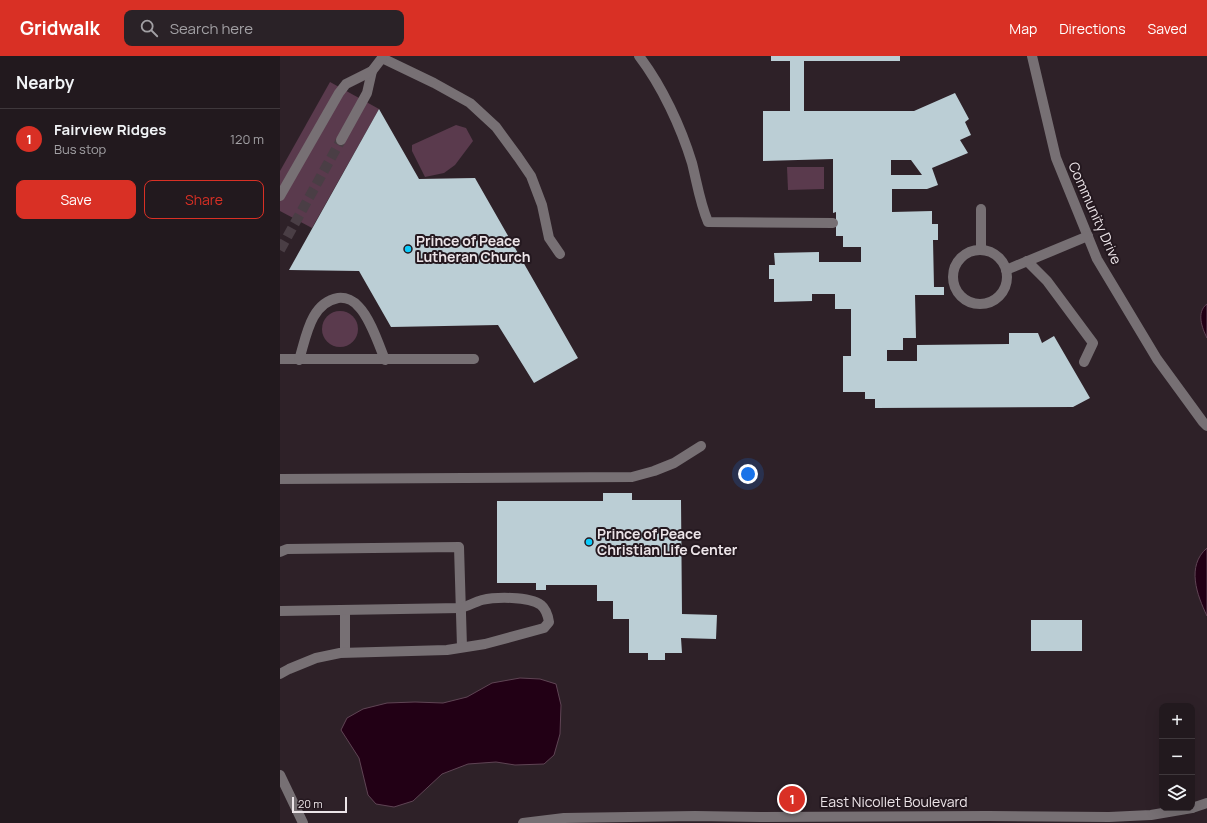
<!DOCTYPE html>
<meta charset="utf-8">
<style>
:root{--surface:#22191e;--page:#2a2227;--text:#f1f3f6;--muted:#a2a0a4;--line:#3f383c;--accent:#d93025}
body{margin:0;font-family:Manrope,sans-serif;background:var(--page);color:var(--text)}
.controls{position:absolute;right:12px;bottom:12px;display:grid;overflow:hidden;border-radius:8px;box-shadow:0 4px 16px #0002}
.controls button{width:36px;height:36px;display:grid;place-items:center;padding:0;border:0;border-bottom:1px solid var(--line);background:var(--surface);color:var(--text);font:20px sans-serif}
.scale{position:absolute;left:12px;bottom:10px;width:55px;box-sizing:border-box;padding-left:4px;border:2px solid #ece4e8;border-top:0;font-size:11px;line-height:14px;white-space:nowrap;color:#ece4e8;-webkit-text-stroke:3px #24181f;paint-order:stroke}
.you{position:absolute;left:468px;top:418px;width:14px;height:14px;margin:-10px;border:3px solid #fff;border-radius:50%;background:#1a73e8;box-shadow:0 0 0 6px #1a73e833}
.badge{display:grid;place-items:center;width:26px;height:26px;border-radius:50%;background:var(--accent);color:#fff;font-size:13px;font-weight:700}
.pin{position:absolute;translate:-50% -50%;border:2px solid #fff;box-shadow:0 1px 4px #0006}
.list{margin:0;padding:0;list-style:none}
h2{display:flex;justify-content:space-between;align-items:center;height:52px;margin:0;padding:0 16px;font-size:17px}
h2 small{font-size:13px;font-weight:400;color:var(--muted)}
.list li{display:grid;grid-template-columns:26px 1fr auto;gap:12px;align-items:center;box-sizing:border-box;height:60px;padding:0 16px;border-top:1px solid var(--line)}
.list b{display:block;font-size:15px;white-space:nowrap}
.list p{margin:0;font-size:13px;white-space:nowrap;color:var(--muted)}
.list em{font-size:13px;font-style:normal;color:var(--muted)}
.actions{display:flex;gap:8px;padding:12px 16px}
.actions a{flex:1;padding:9px 0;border:1px solid var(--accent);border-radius:8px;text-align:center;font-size:14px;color:var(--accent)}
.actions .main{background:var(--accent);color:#fff}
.icon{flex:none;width:22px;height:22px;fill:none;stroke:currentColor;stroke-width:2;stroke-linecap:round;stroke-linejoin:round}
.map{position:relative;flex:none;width:927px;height:767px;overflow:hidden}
header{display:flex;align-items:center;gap:24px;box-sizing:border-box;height:56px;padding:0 20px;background:var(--accent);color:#fff}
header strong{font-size:19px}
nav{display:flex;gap:22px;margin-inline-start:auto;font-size:14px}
.search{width:280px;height:36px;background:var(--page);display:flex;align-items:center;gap:10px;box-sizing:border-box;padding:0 14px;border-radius:8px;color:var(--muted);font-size:15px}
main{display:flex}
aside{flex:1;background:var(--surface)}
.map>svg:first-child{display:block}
.green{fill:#5a3a4d}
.water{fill:#220015;stroke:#5f4454}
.building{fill:#bbced5;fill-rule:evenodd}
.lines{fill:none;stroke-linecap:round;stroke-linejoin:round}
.minor-tunnel{stroke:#4a3e45;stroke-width:10;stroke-dasharray:10 5;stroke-linecap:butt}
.minor{stroke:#777074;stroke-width:10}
.poi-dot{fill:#0ccafa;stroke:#24181f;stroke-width:1.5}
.labels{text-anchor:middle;stroke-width:4;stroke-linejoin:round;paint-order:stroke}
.street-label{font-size:14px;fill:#ece4e8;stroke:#24181f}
.poi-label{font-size:14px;font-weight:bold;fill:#ece4e8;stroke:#24181f;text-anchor:start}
</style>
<header>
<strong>Gridwalk</strong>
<div class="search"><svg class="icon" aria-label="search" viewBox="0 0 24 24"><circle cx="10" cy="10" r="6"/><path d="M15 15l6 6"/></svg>Search here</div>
<nav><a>Map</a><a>Directions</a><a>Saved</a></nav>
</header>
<main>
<aside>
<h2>Nearby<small></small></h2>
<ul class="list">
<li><span class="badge">1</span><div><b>Fairview Ridges</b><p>Bus stop</p></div><em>120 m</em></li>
</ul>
<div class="actions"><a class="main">Save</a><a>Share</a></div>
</aside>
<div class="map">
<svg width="927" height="767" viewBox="0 0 927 767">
<rect width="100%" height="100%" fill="#2e2128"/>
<g class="green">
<path d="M50,26L99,53L32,172L0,155V115Z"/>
<path d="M176,69L186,72L193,85L175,109L164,117L145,121L132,95V89Z"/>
<path d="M507,111H544V133L508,134Z"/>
<circle cx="60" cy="273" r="18"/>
</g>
<g class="water">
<path d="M927,248V282C922,272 916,256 927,248Z"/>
<path d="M927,492V560C917,539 906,510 927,492Z"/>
<path d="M240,622L260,623L276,628L281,649L280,678L274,699L264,708L235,709L216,706L188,708L162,718L133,745L114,751L96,748L88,739L79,702L61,674L67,662L83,653L107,647L135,646L163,647L187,641L212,627Z"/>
</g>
<g class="building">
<path d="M491,0H620V5H524V55H634L675,37L689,63L685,66L691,79L680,84L688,97L652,112L658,129L647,133H612V156L652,155V168H658V184H653L654,231H664V239H635L636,282H623V294H607V305H637V289L729,288V277H758L762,287L774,280L810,342L793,351L595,352V343H585V336H563V300H571V253H555V238H532V245L494,246V223H489V209H495L494,197L539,196V206H581V191H563V180H556V156L553,157V103L483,105V55H510V5H491ZM611,104H631L642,119H611Z"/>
<path d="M99,53L139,123L195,122L298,302L254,327L218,269L111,271L79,215L9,214Z"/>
<path d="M323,437H352V444H401L402,558L437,559L436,583L401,582L402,597H385V604H368V597H349V563H333V545H317V529H266V534H256V527H217V445H323Z"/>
<rect x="751" y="564" width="51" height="31"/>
</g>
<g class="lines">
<path class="minor-tunnel" d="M0,194L61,84"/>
<g class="minor">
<path d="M102,0V2L154,27L190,47L216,71L238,101L251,120L262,149L269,182L280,198"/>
<path d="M359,0C382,30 401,71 412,107C417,127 420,147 428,166L553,167"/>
<path d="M752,0L776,102L817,203L877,303L923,366L927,370"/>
<path d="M61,84L87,37L92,15"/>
<path d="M0,140L59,37L66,28L92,15L102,2"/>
<circle cx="700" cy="221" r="27"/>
<path d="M701,194V153"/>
<path d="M747,205L767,225L813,287L804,306"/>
<path d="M726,214L808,180"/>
<path d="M0,303H194"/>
<path d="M19,304C26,282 30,247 58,242C66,241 74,245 79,251C90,262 99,289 105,304"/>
<path d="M0,423L352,421L374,415L394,407L421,390"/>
<path d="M0,496L7,493L179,491L182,591"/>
<path d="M65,554V596"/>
<path d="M0,555L181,552C188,550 195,546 202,544C215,541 249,540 261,549C266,553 268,560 269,566L264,572L205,588L167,594L60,597L36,602L9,613L0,618"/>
<path d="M0,719L23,767"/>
<path d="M912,752L927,747"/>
<path d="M243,767L284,762L415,760L481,761L708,760L829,761L871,759L912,752"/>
</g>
</g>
<g class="poi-dot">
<circle cx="128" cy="193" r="4"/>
<circle cx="309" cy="486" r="4"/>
</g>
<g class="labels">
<g class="street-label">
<text transform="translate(815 157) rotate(66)" y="5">Community Drive</text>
<text x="614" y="751">East Nicollet Boulevard</text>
</g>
<g class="poi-label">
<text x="136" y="190">Prince of Peace<tspan x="136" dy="16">Lutheran Church</tspan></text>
<text x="317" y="483">Prince of Peace<tspan x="317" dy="16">Christian Life Center</tspan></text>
</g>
</g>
</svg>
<div class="controls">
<button>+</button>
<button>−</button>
<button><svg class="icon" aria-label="layers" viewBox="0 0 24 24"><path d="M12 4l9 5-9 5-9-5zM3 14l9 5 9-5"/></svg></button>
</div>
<div class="scale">20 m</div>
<div class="you"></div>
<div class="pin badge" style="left:512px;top:743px">1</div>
</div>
</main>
